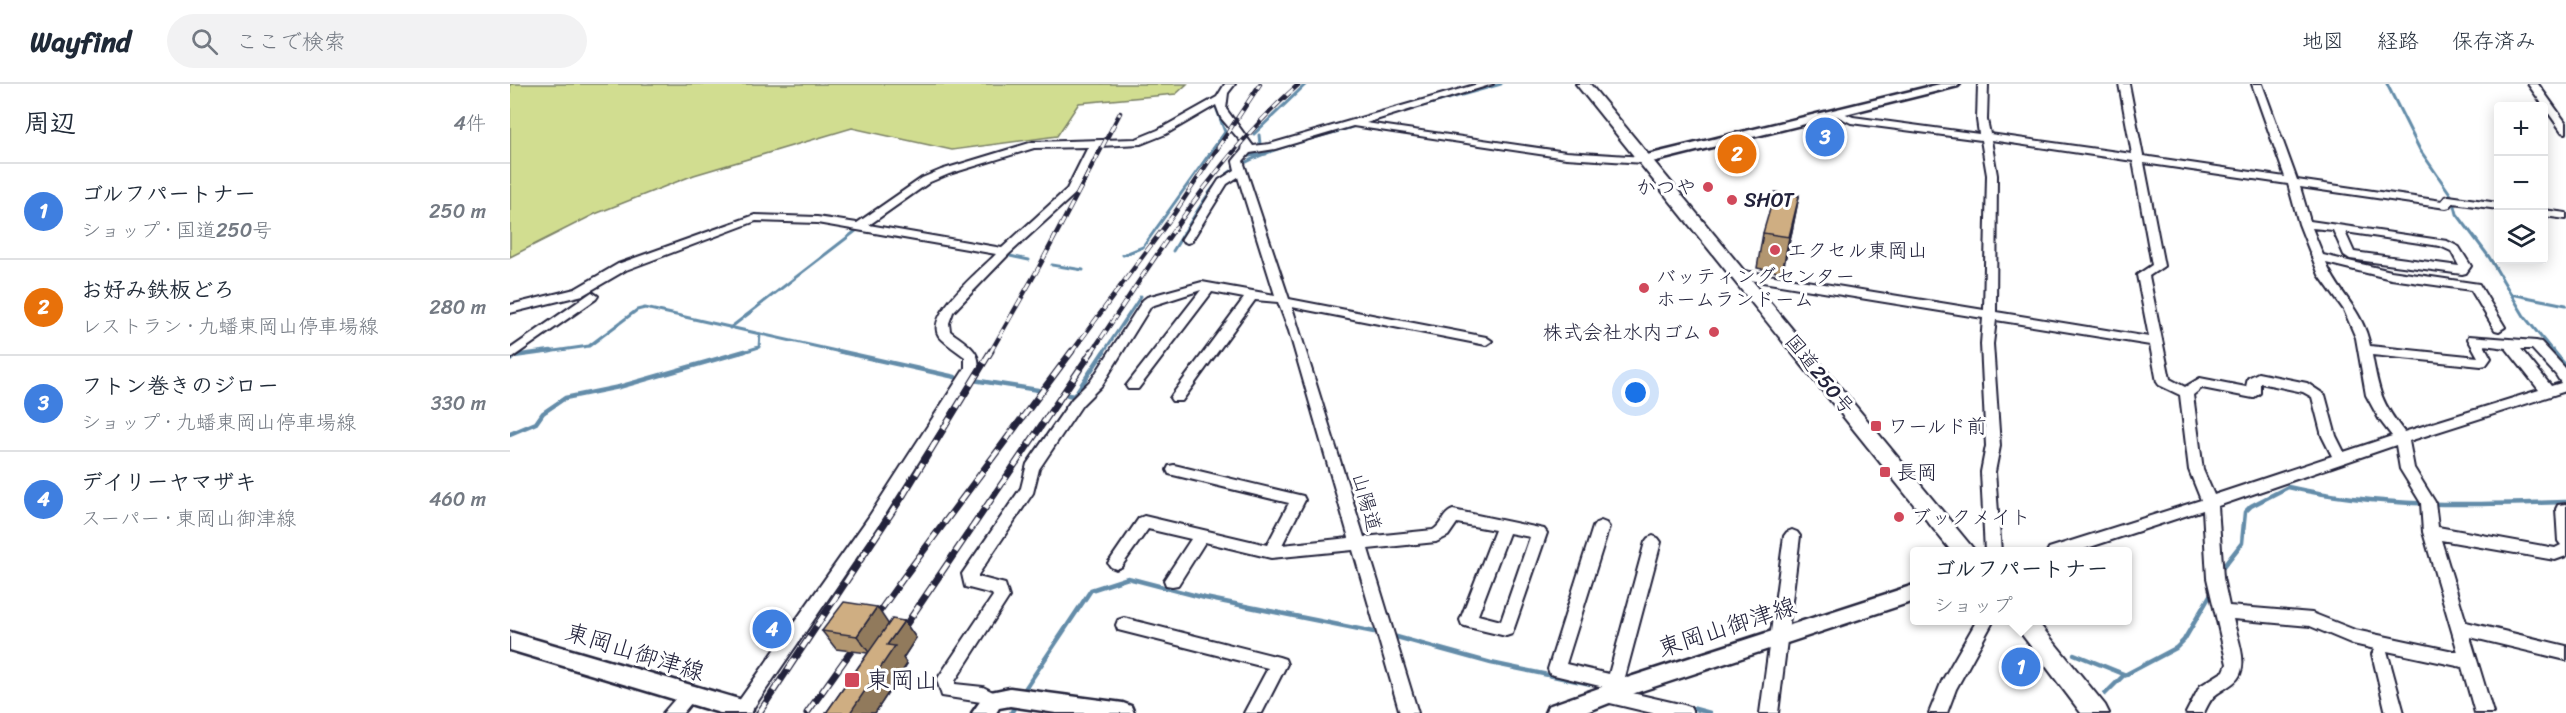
<!DOCTYPE html>
<html lang="ja">
<meta charset="utf-8">
<style>
:root{--surface:#fff;--page:#f2f2f3;--text:#1f2937;--muted:#747a83;--line:#e0e1e3;--accent:#1a73e8}
body{margin:0;font-family:Sriracha,"Klee One",sans-serif;background:var(--page);color:var(--text)}
.controls{position:absolute;right:18px;top:18px;display:grid;overflow:hidden;border-radius:6px;box-shadow:0 3px 15px #0003}
.controls button{width:54px;height:54px;display:grid;place-items:center;padding:0;border:0;border-bottom:2px solid var(--line);background:var(--surface);color:var(--text);font:30px sans-serif}
.you{position:absolute;left:1126px;top:309px;width:21px;height:21px;margin:-15px;border:4px solid #fff;border-radius:50%;background:#1a73e8;box-shadow:0 0 0 9px #1a73e833}
.badge{display:grid;place-items:center;width:39px;height:39px;border-radius:50%;background:var(--accent);color:#fff;font-size:20px;font-weight:700}
.pin{position:absolute;translate:-50% -50%;border:3px solid #fff;box-shadow:0 2px 6px #0006}
.popup{position:absolute;left:1400px;top:463px;width:222px;height:78px;box-sizing:border-box;display:grid;place-content:center;border-radius:6px;background:var(--surface);filter:drop-shadow(0 2px 4px #0005);font-size:20px;white-space:nowrap;color:var(--muted)}
.popup b{font-size:22px;color:var(--text)}
.popup::after{content:'';position:absolute;left:50%;top:100%;margin-left:-12px;border:12px solid transparent;border-top-color:var(--surface)}
.list{margin:0;padding:0;list-style:none}
h2{display:flex;justify-content:space-between;align-items:center;height:78px;margin:0;padding:0 24px;font-size:26px}
h2 small{font-size:20px;font-weight:400;color:var(--muted)}
.list li{display:grid;grid-template-columns:39px 1fr auto;gap:18px;align-items:center;box-sizing:border-box;height:96px;padding:0 24px;border-top:2px solid var(--line)}
.list b{display:block;font-size:22px;white-space:nowrap}
.list p{margin:0;font-size:20px;white-space:nowrap;color:var(--muted)}
.list em{font-size:20px;font-style:normal;color:var(--muted)}
.icon{flex:none;width:33px;height:33px;fill:none;stroke:currentColor;stroke-width:2;stroke-linecap:round;stroke-linejoin:round}
.map{position:relative;flex:none;width:2056px;height:629px;overflow:hidden}
header{display:flex;align-items:center;gap:36px;box-sizing:border-box;height:84px;padding:0 30px;background:var(--surface);border-bottom:2px solid var(--line)}
header strong{font-size:28px}
nav{display:flex;gap:33px;margin-inline-start:auto;font-size:21px}
.search{width:420px;height:54px;background:var(--page);display:flex;align-items:center;gap:15px;box-sizing:border-box;padding:0 21px;border-radius:33px;color:var(--muted);font-size:22px}
main{display:flex}
aside{flex:1;background:var(--surface)}
.map>svg:first-child{display:block}
.green{fill:#d1dd90;stroke:#7a8066;stroke-width:1.5}
.lines{fill:none;stroke-linecap:round;stroke-linejoin:round}
.stream-far1{stroke:#648ca9;stroke-width:3}
.stream{stroke:#648ca9;stroke-width:4.5}
.minor-casing{stroke:#22223b;stroke-width:4}
.major-casing{stroke:#22223b;stroke-width:5}
.highway-casing{stroke:#22223b;stroke-width:4}
.minor{fill:#fff;fill-rule:evenodd}
.major{fill:#fff;fill-rule:evenodd}
.highway{fill:#fff;fill-rule:evenodd}
.rail-far1-casing{stroke:#22223b;stroke-width:4.5}
.rail-casing{stroke:#22223b;stroke-width:7}
.rail-far1{stroke:#fff;stroke-width:3;stroke-dasharray:9;stroke-linecap:butt}
.rail{stroke:#fff;stroke-width:4.5;stroke-dasharray:13;stroke-linecap:butt}
.wall{fill:#b29670;stroke:#22223b;stroke-width:1.5}
.shaded-wall{fill:#917a5b;stroke:#22223b;stroke-width:1.5}
.building{fill:#cfae82;stroke:#22223b;stroke-width:1.5}
.poi-dot{fill:#d1495b;stroke:#fff;stroke-width:2}
.labels{text-anchor:middle;stroke-width:6;stroke-linejoin:round;paint-order:stroke}
.poi-label{font-size:20px;fill:#22223b;stroke:#fff;text-anchor:start}
.street-label{font-size:20px;fill:#22223b;stroke:#fff}
.near-street-label{font-size:24px;fill:#22223b;stroke:#fff}
.near-poi-label{font-size:24px;fill:#22223b;stroke:#fff;text-anchor:start}
</style>
<header>
<strong>Wayfind</strong>
<div class="search"><svg class="icon" aria-label="search" viewBox="0 0 24 24"><circle cx="10" cy="10" r="6"/><path d="M15 15l6 6"/></svg>ここで検索</div>
<nav><a>地図</a><a>経路</a><a>保存済み</a></nav>
</header>
<main>
<aside>
<h2>周辺<small>4件</small></h2>
<ul class="list">
<li><span class="badge" style="background:#3f7fe0">1</span><div><b>ゴルフパートナー</b><p>ショップ · 国道250号</p></div><em>250 m</em></li>
<li><span class="badge" style="background:#e8710a">2</span><div><b>お好み鉄板どろ</b><p>レストラン · 九蟠東岡山停車場線</p></div><em>280 m</em></li>
<li><span class="badge" style="background:#3f7fe0">3</span><div><b>フトン巻きのジロー</b><p>ショップ · 九蟠東岡山停車場線</p></div><em>330 m</em></li>
<li><span class="badge" style="background:#3f7fe0">4</span><div><b>デイリーヤマザキ</b><p>スーパー · 東岡山御津線</p></div><em>460 m</em></li>
</ul>
</aside>
<div class="map">
<svg width="2056" height="629" viewBox="0 0 2056 629">
<rect width="100%" height="100%" fill="#fff"/>
<filter id="ink" filterUnits="userSpaceOnUse"><feTurbulence type="fractalNoise" baseFrequency=".0167" numOctaves="2"/><feDisplacementMap in="SourceGraphic" scale="12" xChannelSelector="R" yChannelSelector="G"/><feConvolveMatrix kernelMatrix="1 2 1 2 8 2 1 2 1" color-interpolation-filters="sRGB"/></filter>
<g filter="url(#ink)">
<path class="green" d="M0,0H677L666,10L569,19L547,52L442,66L342,44L184,91L85,130L0,173Z"/>
<g class="lines">
<g class="stream-far1">
<path d="M1877,0L1910,66L1943,114L1947,130L1979,173L2014,232L2044,269"/>
<path d="M880,31L991,0"/>
<path d="M744,50L796,0"/>
<path d="M749,51L750,60"/>
<path d="M739,72L756,70"/>
<path d="M663,167C675,149 695,110 709,97C739,67 802,56 842,43"/>
<path d="M613,171L633,163L715,48L706,23"/>
<path d="M500,172L519,176"/>
<path d="M542,181L573,186"/>
<path d="M2001,210L2056,221"/>
<path d="M220,244L347,146L401,155"/>
<path d="M30,269L79,262L127,226L135,224L335,269"/>
<path d="M230,269L249,263L250,250"/>
<path d="M593,269L631,212"/>
</g>
<g class="stream">
<path d="M328,267L445,293"/>
<path d="M2043,267L2056,283"/>
<path d="M0,276L4,272L41,267"/>
<path d="M463,296L528,306"/>
<path d="M558,311L564,312L594,267"/>
<path d="M0,350L26,339L33,329L55,314L109,303L235,267"/>
<path d="M1710,487L1732,459L1735,428L1741,422L1778,403C1870,424 1962,421 2056,418"/>
<path d="M883,552L981,579L1081,600"/>
<path d="M1564,570L1616,591"/>
<path d="M513,608L581,506L618,494L695,514L864,548"/>
<path d="M1595,610L1613,592L1666,564L1674,556L1702,508"/>
<path d="M1178,623L1200,629"/>
<path d="M501,629L504,624"/>
</g>
<defs>
<g id="minor">
<path d="M715,0H725L718,9L716,25L743,62L760,60L968,0H983L856,39L1056,68L1134,73L1139,76L1134,79L1056,74L843,42L765,65L740,69L733,77L779,215L976,253L982,257L976,261L782,223L854,453L923,446C932,441 933,429 943,426L1034,445L1037,449L1002,550L996,552L958,543L952,541L950,536L985,446L947,439L938,452L926,458L858,465L908,629H890L843,466L761,474L695,458L668,501L662,502L656,501L654,496L681,455L638,445L611,483L606,485L601,483L598,479L601,475L629,434L634,432L757,461L779,419L659,390L657,386L659,382L664,381L793,412L795,416L772,461L839,454L779,247L768,218L745,216L672,317H662L660,314L662,311L734,214L702,208L628,305H618L616,302L691,206L641,222L592,301L572,321L529,385L523,409L468,491V493L495,500L499,513L445,597V600L473,603L489,611L492,616L489,621L483,624L471,618L432,612L427,596L430,591L483,512L482,510L455,503L452,490L511,404L517,380L562,315L582,295L633,216L637,213L692,198L765,211L728,93L717,100L681,158L677,159L671,156L709,96L725,86L723,77L732,66L733,60L711,34L706,21L656,50L631,60L589,62L566,109L499,170L443,228L439,239L440,247C452,257 472,266 468,284L368,442L240,629H225L223,626L226,621L358,434L455,284V273C447,267 436,260 429,252C414,231 473,184 486,170L307,139L246,137L116,186L73,211L0,229V221L65,205L108,180L245,131L307,133L347,139L412,94L431,86L523,58L626,55L648,46L707,13ZM578,63L557,105L492,164L359,141L420,98L439,90L524,64ZM999,449L1020,453L991,537L968,531Z"/>
<path d="M1468,0H1478L1477,36L1480,50L1622,70L1609,0H1619L1633,72L1775,93L1742,0H1752L1787,96L1932,117L1935,113L1939,112L1988,119V125L1943,119L1940,123L1936,124L1790,103L1800,137L1937,157L1949,163L1961,182L1956,189L1952,190L1840,175L1834,171L1823,146L1802,144L1813,171L1881,187L1969,200L1995,243L1989,247L1985,246L1961,206L1881,195L1816,179C1829,210 1853,226 1860,262L1968,273L1958,255L1959,252L2026,257L2031,258L2056,285V307L1899,357L1904,384L1925,418L1928,443L2045,464L2051,461L2048,457L2046,425L2048,421L2056,420V472L2045,476L1931,456L1956,538L2056,562V576L1960,553L1983,629H1965L1952,583L1877,567L1894,629H1876L1862,570L1865,565L1843,560L1800,542L1723,535C1727,554 1742,585 1723,599C1706,612 1704,607 1694,629H1676L1690,602L1714,587L1717,580L1697,494L1693,426L1565,468H1537L1539,464L1691,416L1679,386L1670,311L1649,301L1647,298L1640,261L1486,236L1483,260L1490,362L1485,388L1491,468H1475L1471,388L1476,362L1471,260L1473,234L1228,194L1222,190L1228,186L1474,226L1477,91L1471,56L1341,39L1321,29L1326,26L1343,33L1469,50L1467,36ZM1481,56L1623,77L1642,181L1627,191L1639,253L1486,228L1487,91ZM1634,79L1778,100L1789,140L1809,191L1834,226L1846,254L1856,311L1869,335L1882,352L1834,368L1826,352L1815,311L1797,299L1748,289L1738,294L1736,303L1690,294L1675,303L1660,295L1639,192L1654,182ZM1835,148L1930,162L1941,167L1949,182L1844,168ZM1974,261L1996,264L2029,306L1894,348C1871,318 1869,308 1862,271L1971,282L1976,281L1981,274ZM2011,265H2022L2046,291L2051,299L2041,302ZM1750,299L1793,308L1802,313L1812,352L1822,372L1704,411L1693,386L1683,311L1692,304L1743,314L1750,309ZM1886,361L1890,385L1911,419L1913,448L1948,568L1845,546L1802,529L1719,522L1713,494L1708,422Z"/>
<path d="M2018,0H2028L2056,39V49L2052,48Z"/>
<path d="M2034,126L2056,129V135L2034,132Z"/>
<path d="M82,208L88,212L86,215L0,275V265Z"/>
<path d="M1091,437L1096,439L1099,443L1056,580L1099,590L1135,458L1138,454L1143,452L1148,454L1151,458L1115,593L1126,597L1129,602L1126,607L1122,609L1174,621L1180,623L1183,629H1142L1100,619L1094,616L1091,611L1094,606L1098,604L1040,590L1038,585L1083,443L1086,439Z"/>
<path d="M1282,446L1287,448L1290,452L1268,629H1250L1274,452L1277,448Z"/>
<path d="M614,534L769,573L775,575L777,580L752,629H734L758,584L608,546L606,541L608,536Z"/>
<path d="M1467,536H1484L1446,605L1437,629H1419L1432,597Z"/>
<path d="M178,604L184,607L187,612L173,629H153L172,607Z"/>
</g>
<g id="major">
<path d="M1430,0H1450L1448,2L1134,80L1128,76L1129,73Z"/>
<path d="M1404,501V517L1125,609L1074,629H1035L1038,622L1120,593Z"/>
<path d="M0,548L232,616L240,619L243,626L241,629H210L0,566Z"/>
<path d="M500,604L613,619L621,622L624,629H546L500,622L489,624L486,629H462L476,609Z"/>
</g>
<g id="highway">
<path d="M1066,0H1080L1466,468H1442Z"/>
<path d="M1501,536H1526L1595,621L1599,629H1571Z"/>
</g>
</defs>
<use href="#minor" class="minor-casing"/>
<use href="#major" class="major-casing"/>
<use href="#highway" class="highway-casing"/>
<use href="#minor" class="minor"/>
<use href="#major" class="major"/>
<use href="#highway" class="highway"/>
<defs>
<g id="rail-far1">
<path d="M480,269L529,183L610,29"/>
<path d="M561,269L664,130L750,0"/>
<path d="M581,269C645,175 703,76 789,0"/>
</g>
<g id="rail">
<path d="M387,554L582,267"/>
<path d="M249,629L394,410L481,267"/>
<path d="M297,629L394,493L562,267"/>
</g>
</defs>
<use href="#rail-far1" class="rail-far1-casing"/>
<use href="#rail" class="rail-casing"/>
<use href="#rail-far1" class="rail-far1"/>
<use href="#rail" class="rail"/>
</g>
<g class="wall">
<path d="M1289,112L1282,147L1272,189L1247,184L1253,149Z"/>
<path d="M394,537L406,554L393,574L397,580L365,629H316L358,569L326,565L312,547L378,540Z"/>
</g>
<g class="shaded-wall">
<path d="M1289,112L1282,147L1272,189L1279,153Z"/>
<path d="M367,523L379,541L360,570L347,552Z"/>
<path d="M394,537L406,554L393,574L397,580L365,629H340L377,561Z"/>
</g>
<g class="building">
<path d="M1265,108L1289,112L1279,153L1253,149Z"/>
<path d="M334,518L367,523L347,552L312,547Z"/>
<path d="M382,535L394,537L377,561L385,562L340,629H316Z"/>
</g>
</g>
<g class="poi-dot">
<circle cx="1198" cy="103" r="6"/>
<circle cx="1222" cy="116" r="6"/>
<circle cx="1265" cy="166" r="6"/>
<circle cx="1134" cy="204" r="6"/>
<circle cx="1204" cy="248" r="6"/>
<rect x="1360" y="336" width="12" height="12" rx="3"/>
<rect x="1369" y="382" width="12" height="12" rx="3"/>
<circle cx="1389" cy="433" r="6"/>
<rect x="334" y="588" width="16" height="16" rx="3"/>
</g>
<g class="labels">
<g class="poi-label">
<text x="1186" y="110" text-anchor="end">かつや</text>
<text x="1234" y="123">SHOT</text>
<text x="1277" y="173">エクセル東岡山</text>
<text x="1146" y="199">バッティングセンター<tspan x="1146" dy="23">ホームランドーム</tspan></text>
<text x="1192" y="255" text-anchor="end">株式会社水内ゴム</text>
<text x="1378" y="349">ワールド前</text>
<text x="1387" y="395">長岡</text>
<text x="1401" y="440">ブックメイト</text>
</g>
<g class="street-label">
<text transform="translate(1310 290) rotate(51)" y="7">国道250号</text>
<text transform="translate(857 418) rotate(74)" y="7">山陽道</text>
</g>
<g class="near-street-label">
<text transform="translate(1217 543) rotate(-18)" y="8">東岡山御津線</text>
<text transform="translate(125 568) rotate(17)" y="8">東岡山御津線</text>
</g>
<g class="near-poi-label">
<text x="356" y="604">東岡山</text>
</g>
</g>
</svg>
<div class="controls">
<button>+</button>
<button>−</button>
<button><svg class="icon" aria-label="layers" viewBox="0 0 24 24"><path d="M12 4l9 5-9 5-9-5zM3 14l9 5 9-5"/></svg></button>
</div>
<div class="you"></div>
<div class="pin badge" style="left:1511px;top:583px;background:#3f7fe0">1</div>
<div class="popup"><b>ゴルフパートナー</b>ショップ</div>
<div class="pin badge" style="left:1227px;top:70px;background:#e8710a">2</div>
<div class="pin badge" style="left:1315px;top:53px;background:#3f7fe0">3</div>
<div class="pin badge" style="left:262px;top:545px;background:#3f7fe0">4</div>
</div>
</main>
